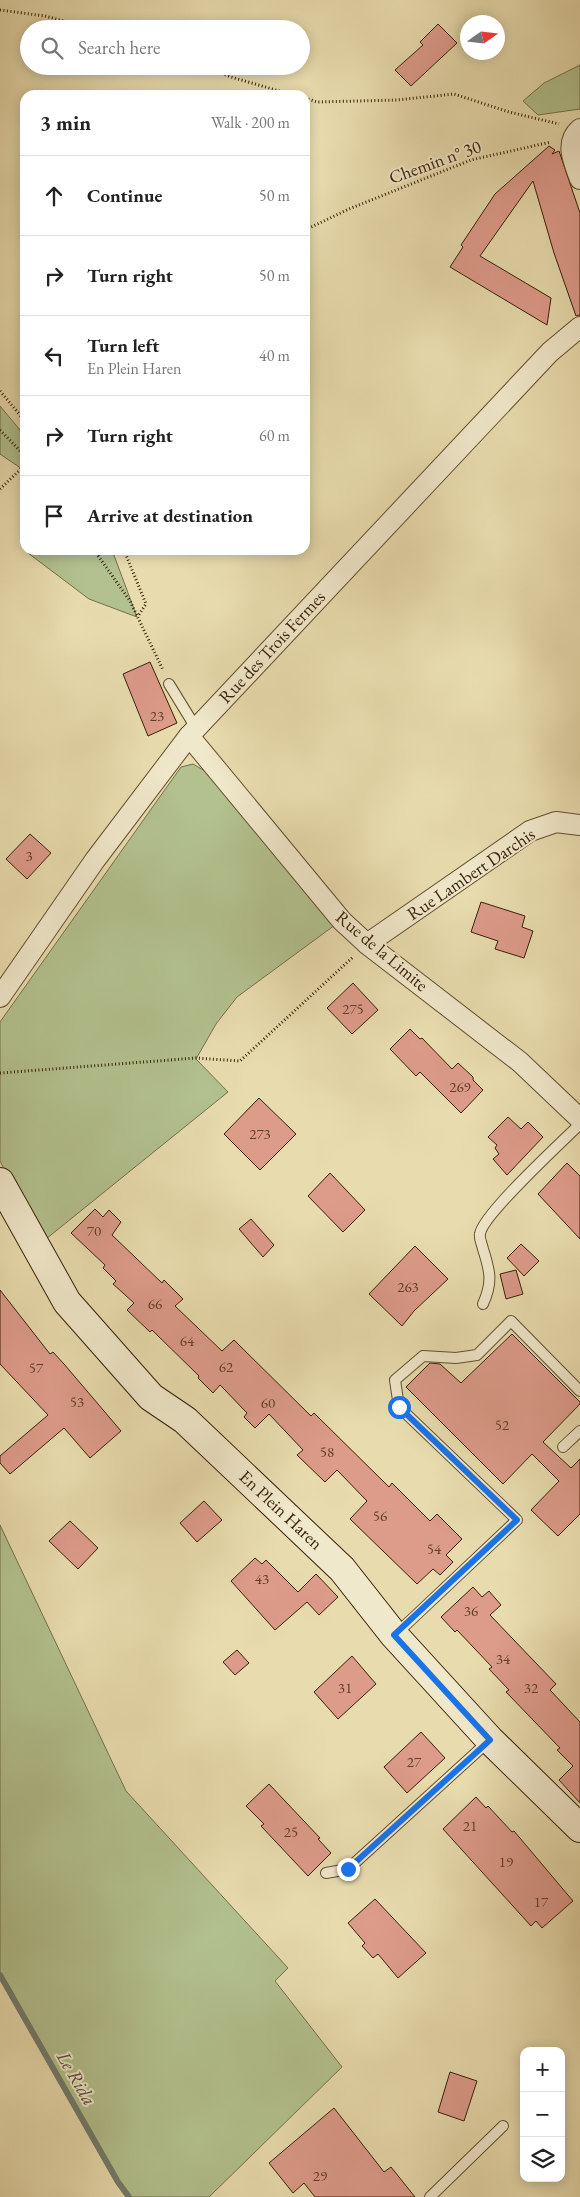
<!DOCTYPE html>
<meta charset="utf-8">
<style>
:root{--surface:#fff;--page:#f2f2f2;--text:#222;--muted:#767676;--line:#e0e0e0}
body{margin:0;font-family:"EB Garamond",serif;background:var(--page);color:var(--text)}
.controls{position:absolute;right:15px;bottom:15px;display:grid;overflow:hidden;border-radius:10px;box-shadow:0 2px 12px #0003}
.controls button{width:45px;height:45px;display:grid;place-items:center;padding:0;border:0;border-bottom:1px solid var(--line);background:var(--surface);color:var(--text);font:25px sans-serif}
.compass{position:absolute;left:460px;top:15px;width:45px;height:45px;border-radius:50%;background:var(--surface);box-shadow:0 2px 12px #0003;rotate:76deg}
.stop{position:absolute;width:15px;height:15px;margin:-11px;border:4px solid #1a73e8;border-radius:50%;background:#fff}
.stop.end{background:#1a73e8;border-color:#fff;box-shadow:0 1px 5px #0008}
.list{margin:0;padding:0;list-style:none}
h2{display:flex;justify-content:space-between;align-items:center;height:65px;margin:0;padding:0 20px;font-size:21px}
h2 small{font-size:16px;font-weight:400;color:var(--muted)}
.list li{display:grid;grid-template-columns:32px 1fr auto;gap:15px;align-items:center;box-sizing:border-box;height:80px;padding:0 20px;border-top:1px solid var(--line)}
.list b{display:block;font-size:19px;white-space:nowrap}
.list p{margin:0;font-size:16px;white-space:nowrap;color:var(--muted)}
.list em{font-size:16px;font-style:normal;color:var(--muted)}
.icon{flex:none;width:28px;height:28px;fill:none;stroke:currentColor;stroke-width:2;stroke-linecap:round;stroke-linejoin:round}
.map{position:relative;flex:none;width:580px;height:2197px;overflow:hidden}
.search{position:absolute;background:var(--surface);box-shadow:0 2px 12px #0003;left:20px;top:20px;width:290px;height:55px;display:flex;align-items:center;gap:12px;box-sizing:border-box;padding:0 18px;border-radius:28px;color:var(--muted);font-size:19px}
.panel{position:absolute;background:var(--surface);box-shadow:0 2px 12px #0003;left:20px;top:90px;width:290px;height:465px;border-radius:15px}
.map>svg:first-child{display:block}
.green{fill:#b2c18e;stroke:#75704b}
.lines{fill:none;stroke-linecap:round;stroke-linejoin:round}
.stream{stroke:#727c6d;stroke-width:6}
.building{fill:#dd9b8a;stroke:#382008}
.lane-casing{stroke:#644f32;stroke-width:12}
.street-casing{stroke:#644f32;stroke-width:22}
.secondary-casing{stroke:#382008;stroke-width:30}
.path{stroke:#382008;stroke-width:3;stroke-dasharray:1 2.5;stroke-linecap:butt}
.lane{stroke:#f0e8ca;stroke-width:10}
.street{stroke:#f0e8ca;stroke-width:20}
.secondary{stroke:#f0e8ca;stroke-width:28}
.route{stroke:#1a73e8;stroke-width:6}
.labels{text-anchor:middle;stroke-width:4;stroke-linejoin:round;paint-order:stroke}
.number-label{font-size:15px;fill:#613f28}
.street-label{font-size:18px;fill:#382008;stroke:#f0e8ca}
.water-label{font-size:19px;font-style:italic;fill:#554e3b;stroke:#f0e8ca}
</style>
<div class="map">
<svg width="580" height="2197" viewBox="0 0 580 2197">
<rect width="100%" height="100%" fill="#e8dcae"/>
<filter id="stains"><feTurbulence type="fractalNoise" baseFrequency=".004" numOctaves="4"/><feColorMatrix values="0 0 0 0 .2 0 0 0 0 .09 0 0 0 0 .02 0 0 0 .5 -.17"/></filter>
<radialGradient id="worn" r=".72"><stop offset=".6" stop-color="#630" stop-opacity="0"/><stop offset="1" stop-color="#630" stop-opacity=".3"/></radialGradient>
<g class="green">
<path d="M580,65V109L538,115L523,101L544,83Z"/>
<path d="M0,406L25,436V471L0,454Z"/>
<path d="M28,550H112L137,617L89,599L28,553Z"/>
<path d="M193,764L210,774L335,925L237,997L216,1024L196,1059L228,1092L41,1243L0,1161V1022L181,767Z"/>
<path d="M0,1525L126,1791L288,1968L275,1981L342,2067L209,2197H129L118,2182L0,1975Z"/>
</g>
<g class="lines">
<path class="stream" d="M0,1975L118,2182L129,2197"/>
</g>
<g class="building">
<path d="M438,24L457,43L411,86L395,70L423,45L420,42Z"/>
<path d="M549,146L555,150L552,154L559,151L580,213V315L576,316L554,253L533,181L480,256L551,298L547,325L450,267L463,247L461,245L495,194Z"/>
<path d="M150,662L177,723L148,736L123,674Z"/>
<path d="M30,834L51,853L27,879L6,859Z"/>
<path d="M481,902L525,916L522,927L533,931L524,958L495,949L498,941L471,932Z"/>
<path d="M353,983L378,1010L352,1034L327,1008Z"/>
<path d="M410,1029L420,1039L422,1038L452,1069L458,1063L473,1077V1080L483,1090L461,1113L420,1072L416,1076L390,1049Z"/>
<path d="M259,1098L296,1134L260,1170L224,1134Z"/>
<path d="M508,1117L521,1129L528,1122L543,1137L507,1175L493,1159L499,1154L495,1148L497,1145L488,1137Z"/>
<path d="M567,1163L580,1176V1239L538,1194Z"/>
<path d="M330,1173L365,1210L343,1232L308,1196Z"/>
<path d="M95,1209L103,1217L109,1210L121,1222L112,1235L162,1283L164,1280L183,1299L175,1306L222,1351L234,1340L311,1416L314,1413L389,1487L392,1483L430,1521L437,1514L462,1539L446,1555L453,1562L440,1575L433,1569L417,1584L350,1519L367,1501L337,1470L325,1482L297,1455L303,1450L269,1414L255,1428L244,1417L247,1413L223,1388L220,1385L213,1393L198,1378L199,1376L152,1330L150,1332L127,1310L134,1303L113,1284L116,1281L103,1268L105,1265L71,1233Z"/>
<path d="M251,1219L274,1245L263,1257L239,1229Z"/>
<path d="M521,1244L539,1261L524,1276L507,1258Z"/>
<path d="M415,1246L448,1279L414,1311L402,1326L369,1294Z"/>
<path d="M516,1270L523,1294L506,1299L500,1274Z"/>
<path d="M0,1290L50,1354L53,1352L64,1364L121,1431L90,1458L64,1428L10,1474L0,1463V1456L48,1415L0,1364Z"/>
<path d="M512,1334L580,1402V1404L543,1442L571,1468L580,1459V1514L558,1536L531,1510L559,1481L532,1454L503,1484L406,1387L430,1363L440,1364L461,1383Z"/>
<path d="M204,1501L222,1520L197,1542L180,1523Z"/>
<path d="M70,1521L98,1548L78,1569L49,1541Z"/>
<path d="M255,1558L262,1564L266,1560L298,1592L316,1574L338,1597L319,1615L307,1602L275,1630L231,1581Z"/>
<path d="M473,1587L482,1597L489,1591L501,1605L490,1615L556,1684L550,1690L580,1722V1803L559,1780L573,1766L557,1750L560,1748L506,1692L509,1690L489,1669L492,1667L457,1630L455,1632L441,1617Z"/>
<path d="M237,1650L249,1663L235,1675L223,1662Z"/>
<path d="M352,1656L376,1684L338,1719L314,1692Z"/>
<path d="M421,1732L445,1758L407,1793L384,1767Z"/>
<path d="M269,1784L320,1838L318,1839L331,1853L308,1876L261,1826L264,1824L246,1806Z"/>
<path d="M476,1797L486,1808L488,1806L512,1832L514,1831L573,1901L542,1928L536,1921L531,1926L443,1829Z"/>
<path d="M375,1899L426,1953L398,1978L378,1954L373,1958L362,1946L365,1943L348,1923Z"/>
<path d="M450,2072L477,2081L464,2121L438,2112Z"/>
<path d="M334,2108L384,2172L391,2167L415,2197H315L304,2183L293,2193L269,2163Z"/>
</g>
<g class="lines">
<defs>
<g id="lane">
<path d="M169,684L196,728"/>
<path d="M483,1304C493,1282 490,1271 483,1249C482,1244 479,1239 480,1234C482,1215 562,1142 580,1124"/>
<path d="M563,1447L580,1431"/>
<path d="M395,1635L517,1520L399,1407L395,1380L423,1356L456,1358L477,1355L511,1321L580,1391"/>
<path d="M326,1873L348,1869L490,1740"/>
<path d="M430,2197L503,2126"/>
</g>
<g id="street">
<path d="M580,129C564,143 574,162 580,179"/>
<path d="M189,736L342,921L367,944L520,1062L580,1119"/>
<path d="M367,944L530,831L556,822L580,825"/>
<path d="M0,997L95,860L189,736L550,352L580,327"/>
</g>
<path id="secondary" d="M0,1182L67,1302L151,1397L185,1420L342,1569L394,1635L490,1740L580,1828"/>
</defs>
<use href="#lane" class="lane-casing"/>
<use href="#street" class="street-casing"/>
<use href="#secondary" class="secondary-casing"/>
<g class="path">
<path d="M0,10L45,16L94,29"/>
<path d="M202,66L231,77L293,95"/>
<path d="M305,98L317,102L397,100L454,94L509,112L559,124"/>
<path d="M305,230L349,209L471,160L551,142"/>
<path d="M0,391L25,421"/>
<path d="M0,430L25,456"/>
<path d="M0,489L25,465"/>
<path d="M94,550L130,601L163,670"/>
<path d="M124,550L146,604L138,616"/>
<path d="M0,1073L196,1058L240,1061L353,957"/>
</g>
<use href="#lane" class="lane"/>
<use href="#street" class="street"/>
<use href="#secondary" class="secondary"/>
</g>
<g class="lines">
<path class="route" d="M348,1869L490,1740L394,1635L517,1520L399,1407"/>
</g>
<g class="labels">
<g class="number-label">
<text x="157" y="721">23</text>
<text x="29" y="861">3</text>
<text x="353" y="1014">275</text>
<text x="460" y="1092">269</text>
<text x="260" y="1139">273</text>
<text x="94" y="1236">70</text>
<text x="408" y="1292">263</text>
<text x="155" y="1309">66</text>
<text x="187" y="1346">64</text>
<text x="226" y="1372">62</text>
<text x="36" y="1373">57</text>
<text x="77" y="1407">53</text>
<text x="268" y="1408">60</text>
<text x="502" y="1430">52</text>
<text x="327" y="1457">58</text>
<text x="380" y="1521">56</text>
<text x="434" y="1554">54</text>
<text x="262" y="1584">43</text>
<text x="471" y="1616">36</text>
<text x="503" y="1664">34</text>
<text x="345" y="1693">31</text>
<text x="531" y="1693">32</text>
<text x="414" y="1767">27</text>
<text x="470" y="1831">21</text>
<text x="291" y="1837">25</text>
<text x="506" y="1867">19</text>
<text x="541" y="1907">17</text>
<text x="320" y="2181">29</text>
</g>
<g class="street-label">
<text transform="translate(435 162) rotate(-20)" y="6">Chemin n° 30</text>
<text transform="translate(272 647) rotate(-47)" y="6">Rue des Trois Fermes</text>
<text transform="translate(471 874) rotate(-34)" y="6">Rue Lambert Darchis</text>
<text transform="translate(382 951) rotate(40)" y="6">Rue de la Limite</text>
<text transform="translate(281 1510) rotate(43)" y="6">En Plein Haren</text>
</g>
<g class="water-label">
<text transform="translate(77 2078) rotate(60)" y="7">Le Rida</text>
</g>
</g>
<rect width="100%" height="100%" filter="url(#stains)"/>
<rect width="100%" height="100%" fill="url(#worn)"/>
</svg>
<div class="controls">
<button>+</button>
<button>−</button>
<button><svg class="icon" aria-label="layers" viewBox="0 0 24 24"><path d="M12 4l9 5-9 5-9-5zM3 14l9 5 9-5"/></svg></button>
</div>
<svg class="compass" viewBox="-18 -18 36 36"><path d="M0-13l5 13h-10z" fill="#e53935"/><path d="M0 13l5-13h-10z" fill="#767676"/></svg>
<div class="stop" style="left:399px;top:1407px"></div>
<div class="stop end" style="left:348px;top:1869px"></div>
<div class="search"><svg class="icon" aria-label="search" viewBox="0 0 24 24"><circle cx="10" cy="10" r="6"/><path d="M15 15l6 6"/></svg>Search here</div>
<section class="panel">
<h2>3 min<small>Walk · 200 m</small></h2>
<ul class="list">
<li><svg class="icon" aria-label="ahead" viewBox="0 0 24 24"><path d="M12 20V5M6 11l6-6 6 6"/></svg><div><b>Continue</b></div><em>50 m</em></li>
<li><svg class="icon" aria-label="right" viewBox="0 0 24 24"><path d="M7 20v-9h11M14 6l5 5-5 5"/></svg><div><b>Turn right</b></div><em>50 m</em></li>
<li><svg class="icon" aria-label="left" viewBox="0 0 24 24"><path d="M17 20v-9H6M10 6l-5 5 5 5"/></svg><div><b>Turn left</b><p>En Plein Haren</p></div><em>40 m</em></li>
<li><svg class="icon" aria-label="right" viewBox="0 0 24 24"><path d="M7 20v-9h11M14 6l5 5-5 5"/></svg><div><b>Turn right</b></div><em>60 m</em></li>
<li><svg class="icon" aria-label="arrive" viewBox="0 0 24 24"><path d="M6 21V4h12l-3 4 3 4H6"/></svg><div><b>Arrive at destination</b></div></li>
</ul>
</section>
</div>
